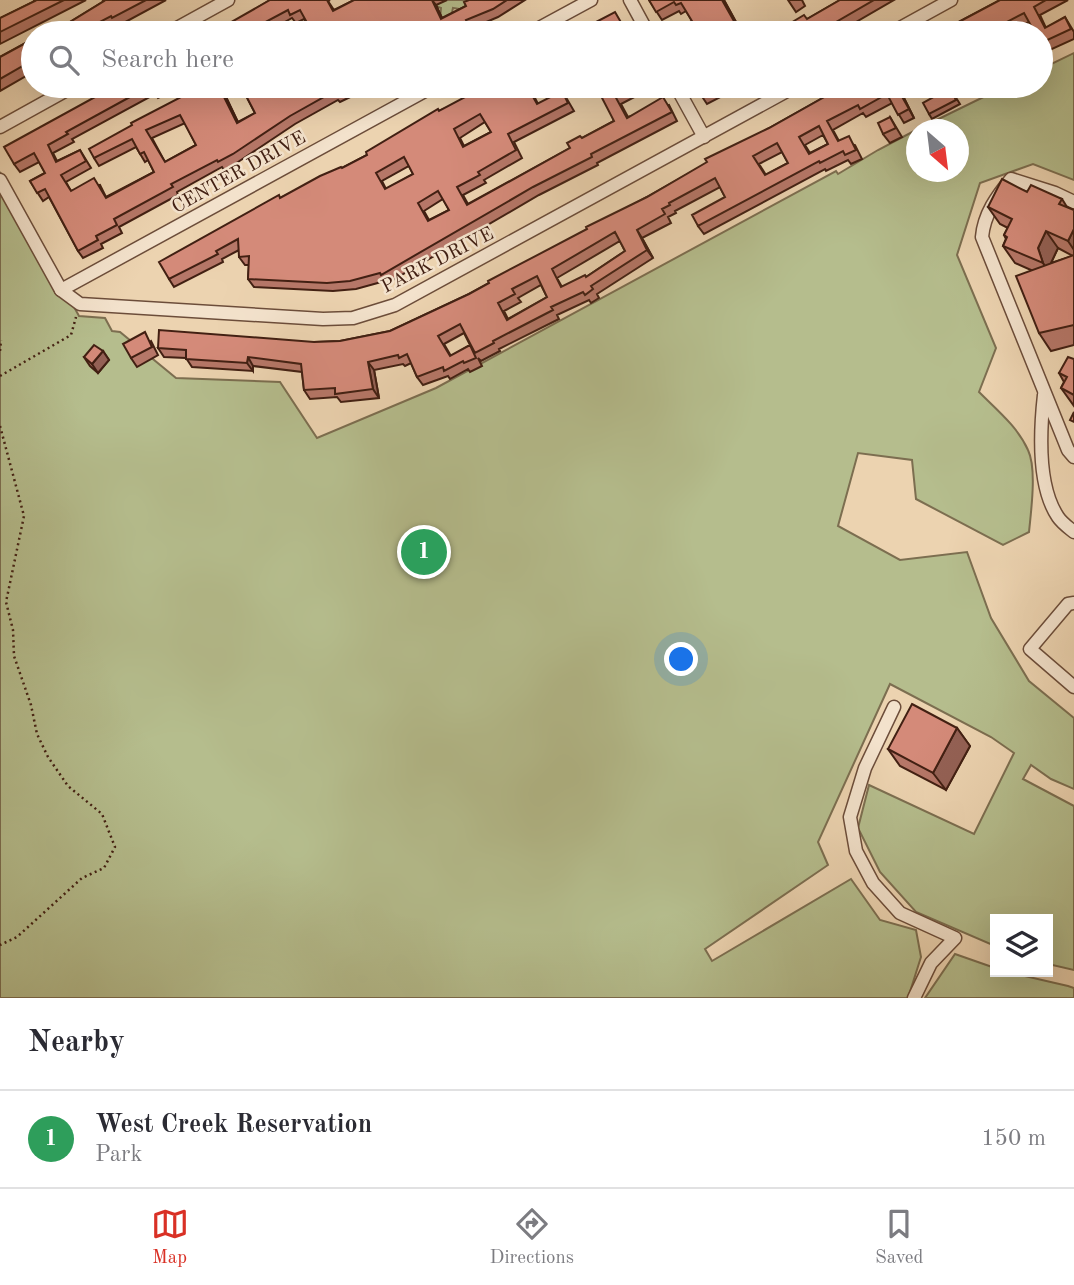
<!DOCTYPE html>
<style>
:root{--surface:#fff;--page:#f7f7f7;--text:#2b2b33;--muted:#7c7c81;--line:#e1e1e2;--accent:#d93025}
body{margin:0;font-family:"Old Standard TT",serif;background:var(--page);color:var(--text)}
.controls{position:absolute;right:21px;bottom:21px;display:grid;overflow:hidden;border-radius:0px;box-shadow:0 7px 28px #0002}
.controls button{width:63px;height:63px;display:grid;place-items:center;padding:0;border:0;border-bottom:2px solid var(--line);background:var(--surface);color:var(--text);font:35px sans-serif}
.compass{position:absolute;left:906px;top:119px;width:63px;height:63px;border-radius:50%;background:var(--surface);box-shadow:0 7px 28px #0002;rotate:152deg}
.you{position:absolute;left:682px;top:660px;width:24px;height:24px;margin:-18px;border:5px solid #fff;border-radius:50%;background:#1a73e8;box-shadow:0 0 0 10px #1a73e833}
.badge{display:grid;place-items:center;width:46px;height:46px;border-radius:50%;background:var(--accent);color:#fff;font-size:23px;font-weight:700}
.pin{position:absolute;translate:-50% -50%;border:4px solid #fff;box-shadow:0 2px 7px #0006}
.list{margin:0;padding:0;list-style:none}
h2{display:flex;justify-content:space-between;align-items:center;height:91px;margin:0;padding:0 28px;font-size:30px}
h2 small{font-size:23px;font-weight:400;color:var(--muted)}
.list li{display:grid;grid-template-columns:46px 1fr auto;gap:21px;align-items:center;box-sizing:border-box;height:98px;padding:0 28px;border-top:2px solid var(--line)}
.list b{display:block;font-size:26px;white-space:nowrap}
.list p{margin:0;font-size:23px;white-space:nowrap;color:var(--muted)}
.list em{font-size:23px;font-style:normal;color:var(--muted)}
.icon{flex:none;width:38px;height:38px;fill:none;stroke:currentColor;stroke-width:2;stroke-linecap:round;stroke-linejoin:round}
.map{position:relative;flex:none;width:1074px;height:998px;overflow:hidden}
.search{position:absolute;background:var(--surface);box-shadow:0 7px 28px #0002;left:21px;right:21px;top:21px;height:77px;display:flex;align-items:center;gap:18px;box-sizing:border-box;padding:0 24px;border-radius:38px;color:var(--muted);font-size:26px}
.sheet{height:189px;background:var(--surface)}
nav{display:flex;justify-content:space-around;align-items:center;box-sizing:border-box;height:98px;border-top:2px solid var(--line);background:var(--surface);font-size:19px;color:var(--muted)}
nav a{display:grid;justify-items:center;gap:4px}
nav .on{color:var(--accent)}
.map>svg:first-child{display:block}
.green{fill:#b5bd8d;stroke:#7c6e50;stroke-width:2}
.lines{fill:none;stroke-linecap:round;stroke-linejoin:round}
.minor-casing{stroke:#6c4d3a;stroke-width:15}
.path{stroke:#422013;stroke-width:2.5;stroke-dasharray:2 3.5;stroke-linecap:butt}
.minor{stroke:#f3e2cc;stroke-width:12}
.wall{fill:#b67768;stroke:#422013;stroke-width:2;fill-rule:evenodd}
.shaded-wall{fill:#946155;stroke:#422013;stroke-width:2}
.building{fill:#d48a79;stroke:#422013;stroke-width:2;fill-rule:evenodd}
.labels{text-anchor:middle;stroke-width:5;stroke-linejoin:round;paint-order:stroke}
.street-label{font-size:19px;fill:#422013;stroke:#f3e2cc}
</style>
<div class="map">
<svg width="1074" height="998" viewBox="0 0 1074 998">
<rect width="100%" height="100%" fill="#ecd3b0"/>
<filter id="stains"><feTurbulence type="fractalNoise" baseFrequency=".00286" numOctaves="4"/><feColorMatrix values="0 0 0 0 .2 0 0 0 0 .09 0 0 0 0 .02 0 0 0 .5 -.17"/></filter>
<radialGradient id="worn" r=".72"><stop offset=".6" stop-color="#630" stop-opacity="0"/><stop offset="1" stop-color="#630" stop-opacity=".3"/></radialGradient>
<g class="green">
<path d="M426,0H476L465,10L453,8L450,22L440,19L441,8L429,4Z"/>
<path d="M1074,53V180L1033,164L980,183L957,255L996,348L979,392C996,409 1018,427 1028,450C1037,469 1031,511 1029,532L1003,545L916,499L912,460L858,453L838,526L900,560L967,552L991,618L1029,681L1074,718V789L1051,779L1031,765L1023,779L1074,806V970L1048,964V919H995V946L916,912L880,872L858,828L869,785L974,834L1014,753L991,737L890,684L818,842L828,865L705,949L712,961L851,879L880,920L916,930L921,957L908,998H0V172L79,316L105,318L112,331L120,332L176,378L280,382L317,438L436,388L836,171L838,174L878,150L916,130V172H958V130L918,129L1006,86H1041V69Z"/>
<path d="M955,954L995,968V972H1007L1068,986L1074,988V998H925Z"/>
</g>
<g class="lines">
<defs>
<g id="minor">
<path d="M630,0L648,33"/>
<path d="M168,33L228,0"/>
<path d="M530,33L591,0"/>
<path d="M891,33L951,0"/>
<path d="M676,86L704,137"/>
<path d="M0,127L74,86"/>
<path d="M0,180L61,290L80,304L323,319L353,318L395,305L796,86"/>
<path d="M1074,202L1055,193L1011,179C997,196 984,214 982,237L1068,450L1074,457"/>
<path d="M61,290L434,86"/>
<path d="M1044,395C1040,431 1037,486 1058,517C1062,523 1069,528 1074,532"/>
<path d="M1074,603L1068,604L1030,649L1074,687"/>
<path d="M894,707L865,768L850,817L856,851L873,883L900,913L955,938L931,963L914,998"/>
</g>
</defs>
<use href="#minor" class="minor-casing"/>
<g class="path">
<path d="M0,351L1,340"/>
<path d="M0,376L71,335L76,317"/>
<path d="M0,426L24,516L6,602L13,630L14,656L31,705L37,734L48,757L68,786L102,814L115,847L104,868L82,878L17,937L0,945"/>
</g>
<use href="#minor" class="minor"/>
</g>
<g class="wall">
<path d="M34,0H86L0,44V18L35,1Z"/>
<path d="M103,0H166L118,26L116,24L99,33H44L60,28L104,1Z"/>
<path d="M270,0H330L328,1L334,10L354,0H447L436,5L442,18L466,6L469,0H525L498,17L472,28L473,31L470,33H301L310,28L304,19L296,23L292,18L265,33H216Z"/>
<path d="M649,0H724L742,33H673L692,21L686,11L681,14L679,11L662,20Z"/>
<path d="M788,0H802L805,6L796,12Z"/>
<path d="M840,0H894L837,33H795L807,19Z"/>
<path d="M1000,0H1068L1040,15L1046,28L1065,17L1074,32V39L1041,54V33L1029,22L1007,33H938Z"/>
<path d="M33,39V72L0,91V57Z"/>
<path d="M115,86H174L171,88L172,91L158,98L155,94L72,139L74,142L53,153L57,161L80,150L91,168L66,182L71,191L100,185L106,197L154,172L148,160L145,162L136,147L99,166L94,158L189,93L199,86H300L301,87L303,86H373L340,102L338,100L295,124L238,162L224,170L222,167L177,192L178,195L119,227L122,233L101,244L103,248L83,258L78,251L49,197L43,201L30,181L45,173L39,162L20,172L14,164ZM242,88L255,113L238,122L226,97ZM185,123L196,145L165,162L152,138Z"/>
<path d="M493,86H552L534,96L538,104L567,99L574,111L514,142L522,158L484,180L486,183L463,195L468,204L570,148L582,138L614,121L605,94L600,86H656L657,88L644,95L642,93L621,104L628,117L669,105L677,121L597,163L598,165L539,195L386,284L385,281L356,289L333,291L254,287L248,279L249,265H245L239,257V250L222,259L223,262L174,287L169,279L280,198L342,168L367,155L439,111L482,92ZM485,122L491,132L464,146L460,138ZM409,166L413,174L386,189L382,181ZM443,199L449,210L429,220L424,211Z"/>
<path d="M695,86H743L728,95L726,94L707,104Z"/>
<path d="M844,86H912L901,92L914,118L904,123L892,103L866,117L863,113L833,130L839,141L855,145L862,159L851,164L848,160L826,171L825,169L704,234L698,226L725,197L720,187L675,211L676,213L668,217L671,223L642,238L653,258L597,294L599,298L591,303L589,300L557,315L559,319L499,349L500,351L481,361L478,358L482,366L470,372L468,369L450,379L448,376L423,385L417,377L411,363L405,366L403,364L374,370L379,398L341,402L337,397L310,399L304,390L302,372L253,366V371L192,367L186,358L164,357L158,348L340,341L390,331L469,294L647,197ZM823,135L828,144L810,153L805,145ZM782,152L788,163L766,175L759,164ZM620,241L625,251L586,277L562,287L557,278ZM541,285L547,297L508,319L504,311L521,302L518,298ZM464,333L470,345L451,356L444,344Z"/>
<path d="M950,88L960,104L932,119L929,114Z"/>
<path d="M890,117L902,137L890,143L883,134Z"/>
<path d="M1027,192L1062,199L1067,207L1074,210V345L1051,351L1039,333L1031,270L1015,263L1003,246L1006,239L1004,235L1008,228L1000,224L988,207ZM1058,248L1073,256L1051,263Z"/>
<path d="M151,341L158,355L137,367L131,358Z"/>
<path d="M103,351L109,360L98,373L90,366L84,357Z"/>
<path d="M1074,359V406L1061,388L1064,382L1059,373Z"/>
<path d="M957,728L970,746L946,790L900,766L888,749Z"/>
</g>
<g class="shaded-wall">
<path d="M432,0L436,5L446,27L441,19Z"/>
<path d="M722,0H724L742,33L739,30Z"/>
<path d="M896,86L901,92L914,118L909,109Z"/>
<path d="M220,89L226,97L242,131L237,123Z"/>
<path d="M1074,229V250L1068,241Z"/>
<path d="M637,230L642,238L653,258L647,250Z"/>
<path d="M1046,231L1058,248L1050,265L1055,281L1043,263L1038,248Z"/>
<path d="M103,351L109,360L98,373L92,364Z"/>
<path d="M248,357L253,366V371L247,363Z"/>
<path d="M368,362L374,370L379,398L373,389Z"/>
<path d="M957,728L970,746L946,790L933,773Z"/>
</g>
<g class="building">
<path d="M34,0H64L0,32V18L35,1Z"/>
<path d="M103,0H146L112,18L111,16L79,33H44L59,26L60,28L104,1Z"/>
<path d="M270,0H327L333,11L354,0H432L441,19L466,6L464,2L469,0H507L493,9L466,20L468,24L452,33H364L363,32L361,33H301L310,28L300,10L290,15L288,10L245,33H216L222,30L221,28Z"/>
<path d="M649,0H722L739,30L733,33H701V32L698,33H673L672,31L692,21L681,3L676,5L674,2L656,12Z"/>
<path d="M840,0H874L817,33H795L789,24L804,15L807,19Z"/>
<path d="M1000,0H1046L1034,7L1045,28L1065,17L1071,29L1041,43V33H1035L1024,13L986,33H938Z"/>
<path d="M615,12L626,31L622,33H575Z"/>
<path d="M33,39V60L0,79V57Z"/>
<path d="M115,86H150L66,132L68,134L48,145L56,162L80,150L86,161L61,175L71,191L94,178L106,198L154,172L144,152L140,154L132,139L94,158L89,149L132,125L131,123L189,93V92L199,86H226L220,89L237,123L255,113L241,86H299L300,87L303,86H352L334,94L333,92L290,116L233,154L218,162L217,160L171,184L173,187L114,219L117,225L96,236L98,240L78,251L45,189L37,193L30,181L45,173L34,153L14,164L4,147ZM180,115L196,145L165,162L146,130Z"/>
<path d="M150,86H162L153,91Z"/>
<path d="M493,86H532L528,88L537,104L562,91L568,103L508,134L516,150L478,172L480,175L457,187L467,205L570,148L567,143L580,136L582,138L614,121L601,96L605,94L600,86H634L615,96L627,118L663,97L672,112L591,154L592,157L533,187L381,275L380,273L350,281L327,283L248,279L249,256L239,257L238,239L216,251L218,254L169,279L159,262L279,195L280,198L320,176L341,167L342,168L367,155L366,152L438,109L439,111L480,89L482,92ZM480,114L491,132L463,147L454,129ZM404,157L413,174L385,189L376,173ZM438,191L449,210L428,221L418,203Z"/>
<path d="M695,86H719L701,96Z"/>
<path d="M844,86H896L909,109L898,115L887,94L860,109L858,105L827,121L838,141L849,136L856,150L845,155L843,151L820,163L819,161L698,226L692,215L725,197L715,178L669,203L670,205L662,209L665,214L637,230L647,250L591,286L593,289L585,295L583,292L551,307L553,310L493,341L494,343L475,353L460,324L438,336L450,356L470,345L476,358L464,363L463,361L444,371L443,367L417,377L407,354L399,358L398,355L368,362L373,389L335,394V388L304,390L301,364L248,357L247,363L186,359V350L158,348L159,330L314,342L340,341L390,331L469,294L489,283L488,281L587,229L586,227L647,197L707,162L705,159L769,128ZM819,126L828,144L809,154L799,137ZM777,143L788,163L765,175L753,156ZM615,232L625,251L586,277L585,275L561,287L552,269ZM537,276L547,297L507,320L498,303L515,294L512,289Z"/>
<path d="M950,88L956,100L929,114L923,103Z"/>
<path d="M890,117L896,128L883,134L878,123Z"/>
<path d="M1002,179L1027,192L1031,185L1062,199L1059,204L1074,210V229L1068,241L1046,231L1038,248L1043,263L1003,246L1007,237L1004,235L1012,219L988,207Z"/>
<path d="M1074,255V325L1039,333L1016,276Z"/>
<path d="M145,332L152,347L131,358L123,344Z"/>
<path d="M94,345L103,351L92,364L84,357Z"/>
<path d="M1068,357L1074,359V395L1061,388L1067,377L1059,373Z"/>
<path d="M1074,412V422L1070,420Z"/>
<path d="M912,704L957,728L933,773L888,749Z"/>
</g>
<g class="labels">
<g class="street-label">
<text transform="translate(238 171) rotate(-29)" y="7">CENTER DRIVE</text>
<text transform="translate(437 259) rotate(-27)" y="7">PARK DRIVE</text>
</g>
</g>
<rect width="100%" height="100%" filter="url(#stains)"/>
<rect width="100%" height="100%" fill="url(#worn)"/>
</svg>
<div class="controls">
<button><svg class="icon" aria-label="layers" viewBox="0 0 24 24"><path d="M12 4l9 5-9 5-9-5zM3 14l9 5 9-5"/></svg></button>
</div>
<svg class="compass" viewBox="-18 -18 36 36"><path d="M0-13l5 13h-10z" fill="#e53935"/><path d="M0 13l5-13h-10z" fill="#7c7c81"/></svg>
<div class="you"></div>
<div class="pin badge" style="left:424px;top:552px;background:#2e9e5b">1</div>
<div class="search"><svg class="icon" aria-label="search" viewBox="0 0 24 24"><circle cx="10" cy="10" r="6"/><path d="M15 15l6 6"/></svg>Search here</div>
</div>
<section class="sheet">
<h2>Nearby<small></small></h2>
<ul class="list">
<li><span class="badge" style="background:#2e9e5b">1</span><div><b>West Creek Reservation</b><p>Park</p></div><em>150 m</em></li>
</ul>
</section>
<nav>
<a class="on"><svg class="icon" aria-label="map" viewBox="0 0 24 24"><path d="M3 6l6-2 6 2 6-2v14l-6 2-6-2-6 2zM9 4v14M15 6v14"/></svg>Map</a>
<a><svg class="icon" aria-label="directions" viewBox="0 0 24 24"><path d="M12 3l9 9-9 9-9-9zM9 14v-3h6M13 9l2 2-2 2"/></svg>Directions</a>
<a><svg class="icon" aria-label="saved" viewBox="0 0 24 24"><path d="M7 4h10v16l-5-4-5 4z"/></svg>Saved</a>
</nav>
